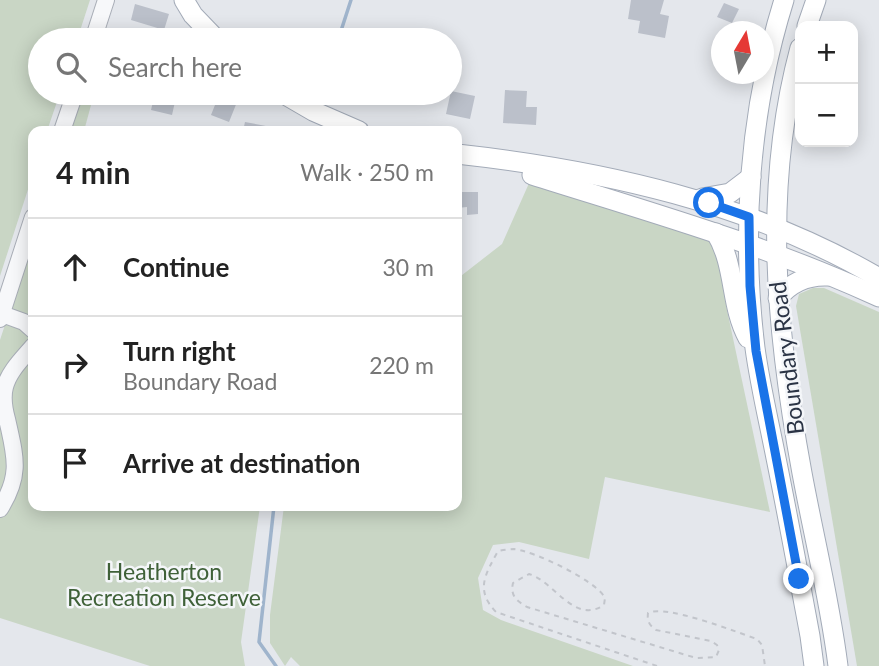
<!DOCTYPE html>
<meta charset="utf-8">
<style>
:root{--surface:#fff;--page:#f2f2f2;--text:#222;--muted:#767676;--line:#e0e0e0}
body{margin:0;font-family:Lato,sans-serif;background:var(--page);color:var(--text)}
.controls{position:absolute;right:21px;top:21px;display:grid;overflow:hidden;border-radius:14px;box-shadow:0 4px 18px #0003}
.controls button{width:63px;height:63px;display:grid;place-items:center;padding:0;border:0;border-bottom:2px solid var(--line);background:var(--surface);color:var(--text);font:35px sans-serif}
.compass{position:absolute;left:711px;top:21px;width:63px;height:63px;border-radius:50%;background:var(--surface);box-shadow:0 4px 18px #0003;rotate:10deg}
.stop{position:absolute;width:21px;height:21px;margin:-16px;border:5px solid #1a73e8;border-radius:50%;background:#fff}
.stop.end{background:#1a73e8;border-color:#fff;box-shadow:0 2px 7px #0008}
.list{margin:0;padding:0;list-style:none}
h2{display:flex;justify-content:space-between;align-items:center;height:91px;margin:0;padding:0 28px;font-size:30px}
h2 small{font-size:23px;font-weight:400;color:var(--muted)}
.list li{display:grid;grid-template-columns:46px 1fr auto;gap:21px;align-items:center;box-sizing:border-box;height:98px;padding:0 28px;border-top:2px solid var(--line)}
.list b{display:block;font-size:26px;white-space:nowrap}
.list p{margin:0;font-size:23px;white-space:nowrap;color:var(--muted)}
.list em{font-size:23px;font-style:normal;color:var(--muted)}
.icon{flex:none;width:38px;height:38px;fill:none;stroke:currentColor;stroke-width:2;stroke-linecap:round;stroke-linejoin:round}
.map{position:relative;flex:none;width:879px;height:666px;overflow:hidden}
.search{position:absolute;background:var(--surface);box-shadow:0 4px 18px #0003;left:28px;top:28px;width:434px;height:77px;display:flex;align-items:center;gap:18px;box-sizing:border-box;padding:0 24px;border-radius:38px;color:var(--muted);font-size:26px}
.panel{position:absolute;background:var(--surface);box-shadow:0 4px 18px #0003;left:28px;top:126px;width:434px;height:385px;border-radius:14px}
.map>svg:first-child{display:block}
.green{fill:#c9d6c5}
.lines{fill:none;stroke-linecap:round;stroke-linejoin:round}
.stream{stroke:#9fb4cc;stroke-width:3.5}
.building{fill:#bbc0ca}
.minor-casing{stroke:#a9aeb7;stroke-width:18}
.major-casing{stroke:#a3abb8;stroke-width:21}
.path{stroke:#c2c5cb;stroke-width:2;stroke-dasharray:5 5;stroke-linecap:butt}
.minor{stroke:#f7f8fa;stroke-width:16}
.major{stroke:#fff;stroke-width:19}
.route{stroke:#1a73e8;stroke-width:9}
.labels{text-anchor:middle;stroke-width:5;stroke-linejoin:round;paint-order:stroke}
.street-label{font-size:23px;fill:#2b3445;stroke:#f4f6f9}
.park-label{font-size:23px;fill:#3f6138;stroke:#f4f6f9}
</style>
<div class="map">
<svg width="879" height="666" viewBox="0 0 879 666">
<rect width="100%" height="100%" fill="#e4e7ec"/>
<g class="green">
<path d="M0,0H90L77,40H40V93H60L47,131H33V174L0,276Z"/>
<path d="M82,93L94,94L84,131H70Z"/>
<path d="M530,181L706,237L718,252L727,310L770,512L605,477L589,559L519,542L493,545L478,578L483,610L501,620L633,666H300L291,657L285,666L270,643V615L284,506H457V279L502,244Z"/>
<path d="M33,240V506H260L241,642L245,666H150L0,618V340Z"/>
<path d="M813,288H824L879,312V666H857L796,306L799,294Z"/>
</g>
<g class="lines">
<g class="stream">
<path d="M338,40L351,0"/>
<path d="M274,506L259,642L276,666"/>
</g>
</g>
<g class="building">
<path d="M631,0H664L660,14L669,16L665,38L638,33L640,21L628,19Z"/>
<path d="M724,3L739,9L732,23L717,17Z"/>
<path d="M135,4L169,14L164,30L131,20Z"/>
<path d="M505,90L527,91L526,107H537L536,125L503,123Z"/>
<path d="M451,91L475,96L470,119L446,114Z"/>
<path d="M155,93H177L172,115L151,110Z"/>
<path d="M219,95L237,102L229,122L211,115Z"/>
<path d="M245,122L271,127V131H243Z"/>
<path d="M457,192H478V214L467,215V207L457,208Z"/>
</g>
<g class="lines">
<defs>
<g id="minor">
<path d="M93,40L106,0"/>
<path d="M62,131L75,93"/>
<path d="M2,314L24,322L33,330"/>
<path d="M0,319L33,217"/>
<path d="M0,509C22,474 15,456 7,419C4,408 2,398 5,387C9,371 23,358 33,346"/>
</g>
<g id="major">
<path d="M184,0L193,15L217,40"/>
<path d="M784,0C749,112 741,232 755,348C760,385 769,422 776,458C788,517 799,577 810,636L814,666"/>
<path d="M807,26L816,0"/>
<path d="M800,48C762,189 776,332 802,473C814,538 830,601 838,666"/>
<path d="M282,93L313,111L359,131"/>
<path d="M457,154C603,170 751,203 879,278"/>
<path d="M532,175C649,212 767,245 879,297"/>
<path d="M702,198L730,193L751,177"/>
<path d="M716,233C736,266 730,306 748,338"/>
<path d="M778,298C791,282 807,275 828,276"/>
</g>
</defs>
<use href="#minor" class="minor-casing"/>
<use href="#major" class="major-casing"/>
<path class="path" d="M657,666L496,612C475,590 485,575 498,551C503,550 509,549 514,549C534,551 597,581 605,598L604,605C574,625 554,581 529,574L513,583C510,596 517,601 527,607L696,658L716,657L719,650L717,645L711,641L656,630C649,625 647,621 648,613C666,604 736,632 757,639L762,645L765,666"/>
<use href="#minor" class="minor"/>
<use href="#major" class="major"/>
</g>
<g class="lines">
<path class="route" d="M709,203L749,217L750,286L756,351L799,579"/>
</g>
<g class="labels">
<g class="street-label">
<text transform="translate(787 358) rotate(-97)" y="8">Boundary Road</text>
</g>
<g class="park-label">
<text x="164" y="580">Heatherton<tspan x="164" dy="26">Recreation Reserve</tspan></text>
</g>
</g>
</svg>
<div class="controls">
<button>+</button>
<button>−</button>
</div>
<svg class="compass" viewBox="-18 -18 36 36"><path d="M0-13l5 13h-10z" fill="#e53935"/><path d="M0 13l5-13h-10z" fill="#767676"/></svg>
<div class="stop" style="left:709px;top:203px"></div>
<div class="stop end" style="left:799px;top:579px"></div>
<div class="search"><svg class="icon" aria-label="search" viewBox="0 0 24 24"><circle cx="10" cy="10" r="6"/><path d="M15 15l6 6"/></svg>Search here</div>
<section class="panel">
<h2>4 min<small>Walk · 250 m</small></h2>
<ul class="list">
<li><svg class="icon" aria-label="ahead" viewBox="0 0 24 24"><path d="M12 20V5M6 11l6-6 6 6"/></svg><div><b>Continue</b></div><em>30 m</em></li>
<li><svg class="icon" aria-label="right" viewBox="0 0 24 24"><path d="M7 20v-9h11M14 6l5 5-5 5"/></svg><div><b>Turn right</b><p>Boundary Road</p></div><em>220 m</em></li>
<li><svg class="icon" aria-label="arrive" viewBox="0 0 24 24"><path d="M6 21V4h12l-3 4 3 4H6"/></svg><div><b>Arrive at destination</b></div></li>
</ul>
</section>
</div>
